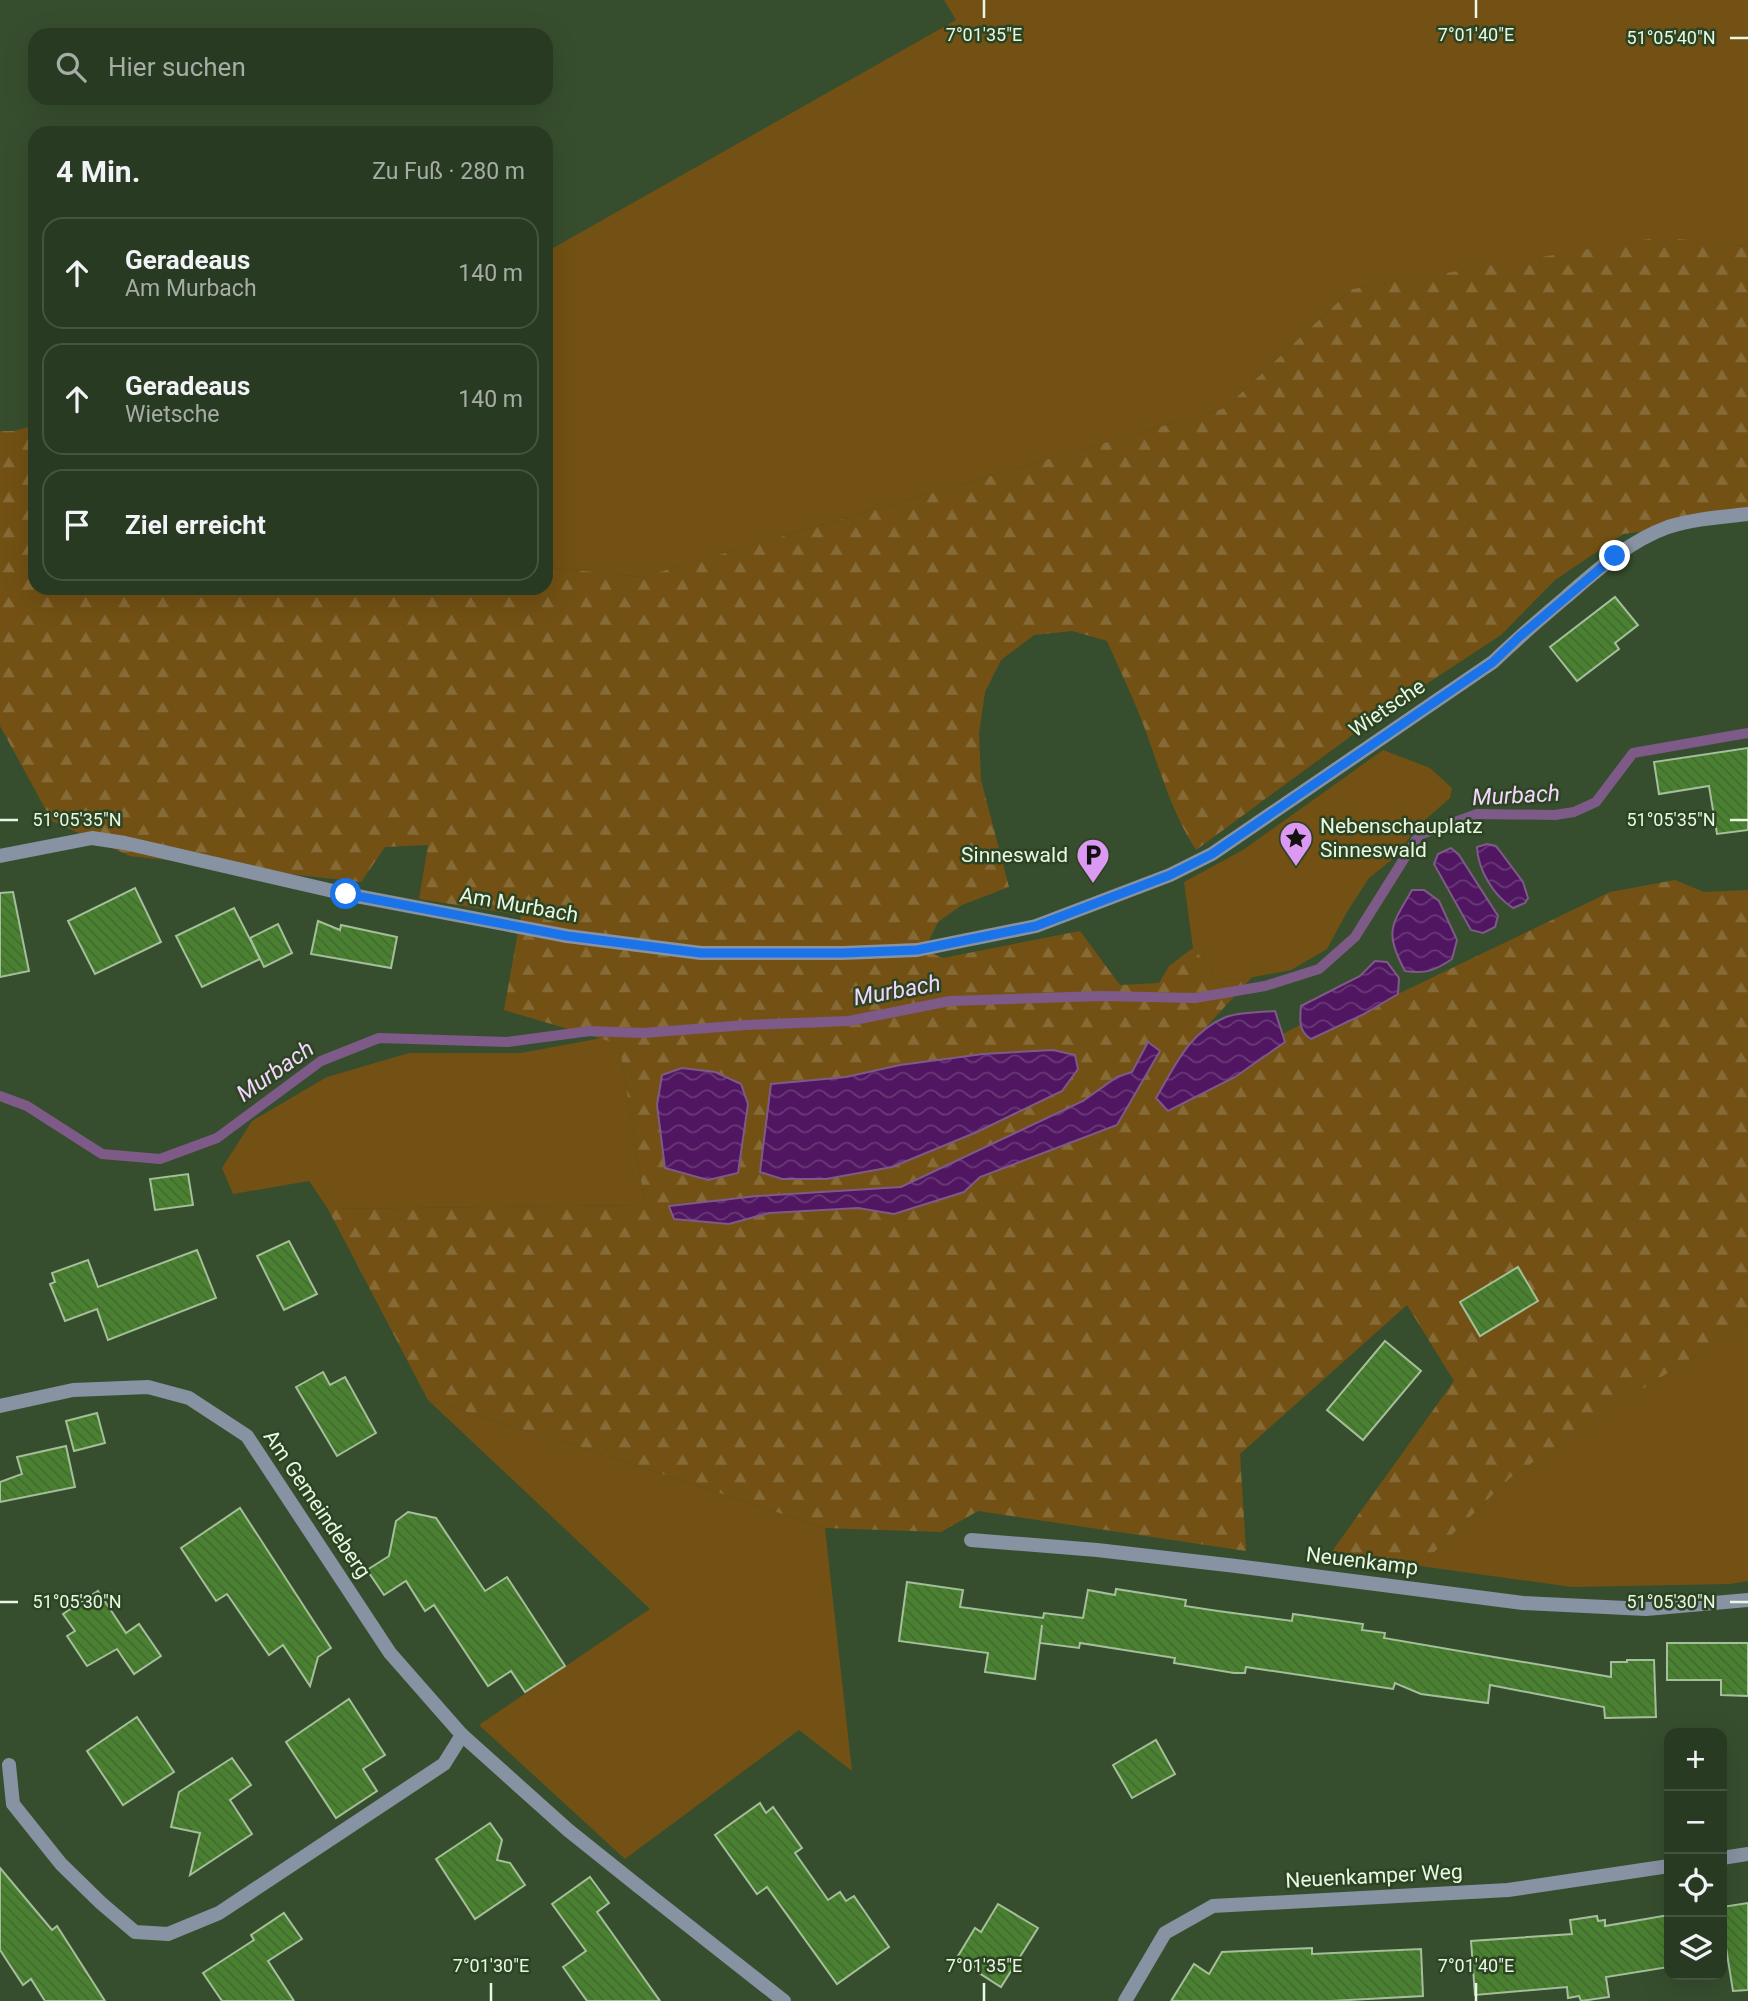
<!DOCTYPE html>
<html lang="de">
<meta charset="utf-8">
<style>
:root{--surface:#293a22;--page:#35452f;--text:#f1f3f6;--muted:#a5ada5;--line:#455440}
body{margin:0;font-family:Roboto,sans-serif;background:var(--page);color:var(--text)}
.controls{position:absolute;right:21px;bottom:21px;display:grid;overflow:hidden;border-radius:14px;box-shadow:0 7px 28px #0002}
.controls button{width:63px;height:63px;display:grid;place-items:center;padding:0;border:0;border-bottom:2px solid var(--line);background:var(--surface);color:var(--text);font:35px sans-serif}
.stop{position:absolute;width:21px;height:21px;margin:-16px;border:5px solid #1a73e8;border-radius:50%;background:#fff}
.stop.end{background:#1a73e8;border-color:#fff;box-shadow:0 2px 7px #0008}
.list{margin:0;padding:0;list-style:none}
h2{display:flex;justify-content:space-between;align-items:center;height:91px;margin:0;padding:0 28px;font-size:30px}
h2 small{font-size:23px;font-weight:400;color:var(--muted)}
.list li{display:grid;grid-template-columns:46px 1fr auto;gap:21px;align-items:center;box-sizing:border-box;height:112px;margin:0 14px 14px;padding:0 14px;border:2px solid var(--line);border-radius:21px}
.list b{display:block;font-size:26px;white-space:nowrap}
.list p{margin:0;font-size:23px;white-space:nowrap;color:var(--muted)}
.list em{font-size:23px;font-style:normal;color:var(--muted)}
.icon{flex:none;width:38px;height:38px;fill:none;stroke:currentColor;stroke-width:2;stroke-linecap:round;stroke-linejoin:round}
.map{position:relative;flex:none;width:1748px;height:2001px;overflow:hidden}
.search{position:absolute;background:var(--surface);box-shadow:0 7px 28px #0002;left:28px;top:28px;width:525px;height:77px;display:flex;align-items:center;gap:18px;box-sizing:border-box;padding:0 24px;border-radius:21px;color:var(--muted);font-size:26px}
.panel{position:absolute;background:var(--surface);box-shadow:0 7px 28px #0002;left:28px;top:126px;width:525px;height:469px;border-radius:21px}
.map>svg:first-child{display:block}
.green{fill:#735114}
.forest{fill:url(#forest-firs);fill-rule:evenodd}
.water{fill:url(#water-waves);stroke:#7e5a88;stroke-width:2}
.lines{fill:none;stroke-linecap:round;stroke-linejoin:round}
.stream{stroke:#7e5a88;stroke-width:10}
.building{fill:url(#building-back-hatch);stroke:#a4bf9a;stroke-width:2}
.lane{stroke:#8792a2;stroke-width:14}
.street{stroke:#8792a2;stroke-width:14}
.route{stroke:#1a73e8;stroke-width:9}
.ticks{fill:none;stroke:#e9f8e4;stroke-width:2.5}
.labels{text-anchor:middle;stroke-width:5;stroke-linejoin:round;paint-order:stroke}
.street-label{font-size:21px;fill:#e9f8e4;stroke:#2d4423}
.poi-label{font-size:21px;fill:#e9f8e4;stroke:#2d4423;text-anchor:start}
.water-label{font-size:23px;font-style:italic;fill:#f3d5fe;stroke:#2d4423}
.ticks-label{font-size:18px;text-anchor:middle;fill:#e9f8e4;stroke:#2d4423;stroke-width:5;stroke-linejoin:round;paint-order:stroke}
</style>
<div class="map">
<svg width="1748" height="2001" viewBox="0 0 1748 2001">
<defs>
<pattern id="forest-firs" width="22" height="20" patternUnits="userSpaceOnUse" patternTransform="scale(1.75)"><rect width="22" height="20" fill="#735114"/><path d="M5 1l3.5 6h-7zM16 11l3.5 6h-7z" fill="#876b36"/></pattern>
<pattern id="water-waves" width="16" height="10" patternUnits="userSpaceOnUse" patternTransform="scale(1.75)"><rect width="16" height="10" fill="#501661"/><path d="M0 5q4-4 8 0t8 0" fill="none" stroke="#693978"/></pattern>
<pattern id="building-back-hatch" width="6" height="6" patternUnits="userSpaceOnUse" patternTransform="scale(1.75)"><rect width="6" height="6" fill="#49822e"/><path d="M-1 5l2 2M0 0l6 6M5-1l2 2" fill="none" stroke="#486639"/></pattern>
</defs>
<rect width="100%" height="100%" fill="#374e2e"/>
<g class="green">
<path d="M944,0H1748V246L1660,238L1352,289L1225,408L642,577L546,567V252L956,20Z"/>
<path d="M1383,750L1430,768L1452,788L1450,798L1417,827L1395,857L1369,878L1347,912L1327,949L1291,970L1232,981L1221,980L1193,948L1184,882L1243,850Z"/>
<path d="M602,1038L619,1044L645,1205L328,1209L309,1181L233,1194L222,1168L252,1121L327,1077L409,1053H521Z"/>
<path d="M1748,1323V1581L1730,1584L1572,1587L1420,1566L1509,1479L1604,1413Z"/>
<path d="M428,1400L577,1446L825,1528L852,1771L799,1730L625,1859L479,1725L650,1609Z"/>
</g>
<path class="forest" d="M1660,237L1748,246V517L1623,534L1555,580L1501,635L1385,711L1196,850C1169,808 1158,762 1140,716C1130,691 1118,666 1107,641L1073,631L1034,635L1001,660L985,692L979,733L981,780L1009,887L962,905L938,922L924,950L943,958L1080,931L1120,985L1159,983L1169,966L1193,948L1221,980L1232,981L1252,977L1185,1050L1156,1098L1284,1042L1283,1034L1300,1025L1305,1035L1312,1039L1362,1015L1398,994L1610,892L1675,880L1704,892L1748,890V1323L1604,1413L1509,1479L1420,1566L1328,1557L1454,1381L1407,1305L1240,1454L1246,1551L978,1511L941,1532L825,1528L577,1446L428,1400L328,1209L645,1205L619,1044L504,1010L521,915L419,899L428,845L385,847L361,882L130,856L52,821L0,726V431H14L35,425V588H546V567L642,577L1225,408L1352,289ZM1148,1043L1117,1125L980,1177L964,1192L894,1214L858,1208L769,1213L729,1224L670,1205L757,1196L901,1187L1083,1101L1117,1077L1132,1072ZM1053,1050L1075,1055L1078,1069L846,1077L900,1065Z"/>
<g class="water">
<path d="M1487,844L1496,846L1523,882L1528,898L1525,903L1513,908C1493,895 1478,870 1477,847Z"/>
<path d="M1451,848L1459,855L1498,916L1495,927L1483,933L1471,930L1434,864L1438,854Z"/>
<path d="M1412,890H1424L1439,901L1457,940L1452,959C1434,971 1426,974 1405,971C1384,932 1391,926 1412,890Z"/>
<path d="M1375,961L1387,962L1399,978L1398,994L1362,1015L1311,1039C1298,1031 1300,1020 1301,1006L1360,976Z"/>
<path d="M1275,1011L1285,1042L1235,1077L1168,1111L1156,1098C1175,1066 1189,1032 1226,1017C1241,1012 1260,1012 1275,1011Z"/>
<path d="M1148,1042L1160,1051L1117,1125L980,1177L964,1192L894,1214L858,1208L769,1213L729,1224L674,1219L669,1206L757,1196L901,1187L1083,1101L1117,1077L1132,1072Z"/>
<path d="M1053,1050L1075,1055L1078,1069L1062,1091L977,1132L892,1167L826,1179H782L760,1172L771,1084L846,1077L900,1065L983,1054Z"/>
<path d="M682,1068L715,1072L741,1084L748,1104L738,1173L708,1180L665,1168L657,1105L662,1075Z"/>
</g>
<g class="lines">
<path class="stream" d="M0,1096L27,1106L102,1154L160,1159L217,1138L321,1061L379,1038L507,1042L590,1031L643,1033L746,1025L849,1021L950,1001L1102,996L1195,998L1265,986L1319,969L1355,937L1419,835L1477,814L1555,815L1574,812L1596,802L1633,753L1748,733"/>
</g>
<g class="building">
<path d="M1615,597L1638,625L1615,643L1619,649L1577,681L1550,647Z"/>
<path d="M1748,748V830L1717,834L1709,786L1659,794L1654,762Z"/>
<path d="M135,888L161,942L95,974L68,921Z"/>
<path d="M13,892L29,971L0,977V893Z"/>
<path d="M234,908L260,959L202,987L176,936Z"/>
<path d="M318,921L340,930L341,925L397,937L391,968L311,954Z"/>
<path d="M278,924L292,953L264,967L250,938Z"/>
<path d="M188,1174L193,1205L155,1210L150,1179Z"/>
<path d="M289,1241L317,1294L284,1310L257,1256Z"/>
<path d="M197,1250L216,1298L108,1340L97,1309L65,1321L50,1284L55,1282L52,1273L88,1260L98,1287Z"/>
<path d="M1518,1267L1538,1301L1480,1336L1460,1302Z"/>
<path d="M1385,1341L1421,1371L1363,1440L1327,1410Z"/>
<path d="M323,1372L330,1385L345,1377L376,1433L337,1456L296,1387Z"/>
<path d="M97,1413L105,1443L74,1451L66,1421Z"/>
<path d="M66,1446L75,1487L0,1502V1482L22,1474L17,1457Z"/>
<path d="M240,1508L331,1648L318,1657L310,1686L283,1645L269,1655L227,1594L216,1601L181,1548Z"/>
<path d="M408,1512L436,1518L485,1591L507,1577L565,1666L525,1692L511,1671L488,1686L434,1605L425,1611L406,1581L384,1595L367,1570L389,1556L396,1521Z"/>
<path d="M907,1582L963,1590L960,1607L1043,1618L1044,1613L1083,1618L1088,1590L1115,1595L1116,1589L1186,1600L1185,1606L1218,1611L1292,1621L1293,1614L1363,1624L1362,1630L1385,1633L1384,1638L1611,1677V1662H1627V1660H1654L1656,1717L1605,1718L1604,1707L1490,1685L1488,1703L1421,1694L1395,1683L1393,1689L1246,1667L1245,1673H1234L1174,1663L1175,1658L1080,1643L1079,1648L1040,1643L1042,1625L1035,1679L985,1672L988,1653L899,1641Z"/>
<path d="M98,1591L126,1633L139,1624L161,1656L134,1674L117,1649L87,1666L67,1636L75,1631L63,1614Z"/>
<path d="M1667,1643H1748V1696L1721,1695V1680H1667Z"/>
<path d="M349,1699L385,1755L363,1769L377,1791L336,1818L286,1742Z"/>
<path d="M137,1717L174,1772L123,1805L87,1751Z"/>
<path d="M1156,1740L1175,1774L1132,1798L1113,1765Z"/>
<path d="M232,1758L251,1785L230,1800L252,1834L190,1875L200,1833L171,1827L179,1792Z"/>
<path d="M760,1803L766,1813L773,1807L802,1848L795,1853L828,1900L840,1892L846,1901L854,1896L889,1947L837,1984L767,1887L757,1894L715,1835Z"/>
<path d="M490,1823L502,1840L497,1860L510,1863L525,1885L475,1919L436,1859Z"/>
<path d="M0,1868L52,1930L57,1926L105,2001H45L31,1979L23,1985L0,1950Z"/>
<path d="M590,1877L609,1903L597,1912L660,2001H587L563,1967L586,1951L552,1904Z"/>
<path d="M1748,1903V1990L1733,1991L1722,1923V1907Z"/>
<path d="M998,1904L1038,1928L1001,1987L976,1971L978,1969L958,1956L975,1928L981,1932Z"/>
<path d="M284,1913L302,1939L268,1961L294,2001H222L203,1973L254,1940L251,1935Z"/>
<path d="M1669,1915V1967L1606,1977L1609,1997L1581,2001L1579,1996L1568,1998L1567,1987L1475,1995L1471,1941L1572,1934L1570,1920L1597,1916L1598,1921L1605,1920V1926Z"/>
<path d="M1312,1948V1954L1421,1949L1423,1996L1331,2001H1171L1194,1964L1209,1974L1222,1952Z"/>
</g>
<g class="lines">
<path class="lane" d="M462,1735L568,1830L638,1886"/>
<g class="street">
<path d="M0,856L92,838L125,843L346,894L567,936L701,953H843L917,950L1036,926L1170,875L1212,854L1493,662C1517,639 1541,618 1566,597C1597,570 1629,541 1668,527C1694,519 1721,517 1748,514"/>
<path d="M0,1406L73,1390L148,1387L189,1398L247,1436L390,1653L462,1735L444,1764L219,1913L168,1934L135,1932L101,1903L61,1864L13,1804L9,1765"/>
<path d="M971,1540L1097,1550L1236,1566L1523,1603L1646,1609L1748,1600"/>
<path d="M1722,1858L1748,1854"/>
<path d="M638,1886L784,2001"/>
<path d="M1125,2001L1165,1933L1213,1906L1508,1890L1669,1866"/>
</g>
</g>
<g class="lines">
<path class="route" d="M346,894L567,936L701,953H843L917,950L1036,926L1170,875L1212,854L1493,662L1519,637L1615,556"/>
</g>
<path class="ticks" d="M984,0V18M1476,0V18M1730,38H1748M0,820H18M1730,820H1748M0,1602H18M1730,1602H1748M491,1983V2001M984,1983V2001M1476,1983V2001"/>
<defs>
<symbol id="sight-pin" viewBox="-11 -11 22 30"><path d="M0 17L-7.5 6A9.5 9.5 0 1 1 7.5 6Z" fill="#dc99f4" stroke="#2d4423"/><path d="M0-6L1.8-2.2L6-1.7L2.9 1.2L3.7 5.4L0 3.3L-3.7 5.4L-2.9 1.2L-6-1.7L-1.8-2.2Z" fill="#111"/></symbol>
<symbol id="parking-pin" viewBox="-11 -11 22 30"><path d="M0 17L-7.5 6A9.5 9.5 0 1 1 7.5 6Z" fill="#dc99f4" stroke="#2d4423"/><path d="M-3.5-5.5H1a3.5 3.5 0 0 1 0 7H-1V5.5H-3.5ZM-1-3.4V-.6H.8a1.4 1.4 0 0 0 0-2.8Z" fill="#111"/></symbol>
</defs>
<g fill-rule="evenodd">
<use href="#sight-pin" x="1277" y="819" width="38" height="52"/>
<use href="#parking-pin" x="1074" y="836" width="38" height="52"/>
</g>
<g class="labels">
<g class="street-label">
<text transform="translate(1387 708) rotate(-34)" y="7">Wietsche</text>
<text transform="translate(519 905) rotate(10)" y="7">Am Murbach</text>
<text transform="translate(317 1504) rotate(56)" y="7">Am Gemeindeberg</text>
<text transform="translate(1362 1561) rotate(7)" y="7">Neuenkamp</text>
<text transform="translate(1374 1876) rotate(-3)" y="7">Neuenkamper Weg</text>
</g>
<g class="poi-label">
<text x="1320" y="833">Nebenschauplatz<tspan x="1320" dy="24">Sinneswald</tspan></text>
<text x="1068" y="862" text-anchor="end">Sinneswald</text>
</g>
<g class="water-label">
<text transform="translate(1516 795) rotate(-3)" y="8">Murbach</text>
<text transform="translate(897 990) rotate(-10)" y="8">Murbach</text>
<text transform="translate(275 1071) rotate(-35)" y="8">Murbach</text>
</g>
</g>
<g class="ticks-label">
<text x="984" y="41">7°01'35"E</text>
<text x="1476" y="41">7°01'40"E</text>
<text x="1671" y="44">51°05'40"N</text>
<text x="77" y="826">51°05'35"N</text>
<text x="1671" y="826">51°05'35"N</text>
<text x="77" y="1608">51°05'30"N</text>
<text x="1671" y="1608">51°05'30"N</text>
<text x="491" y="1972">7°01'30"E</text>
<text x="984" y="1972">7°01'35"E</text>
<text x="1476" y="1972">7°01'40"E</text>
</g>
</svg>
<div class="controls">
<button>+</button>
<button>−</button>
<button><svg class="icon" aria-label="locate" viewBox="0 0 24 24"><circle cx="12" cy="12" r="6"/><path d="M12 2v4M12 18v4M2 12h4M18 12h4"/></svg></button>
<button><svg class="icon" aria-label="layers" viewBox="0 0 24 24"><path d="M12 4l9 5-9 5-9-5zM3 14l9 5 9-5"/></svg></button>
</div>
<div class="stop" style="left:346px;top:894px"></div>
<div class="stop end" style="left:1615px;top:556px"></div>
<div class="search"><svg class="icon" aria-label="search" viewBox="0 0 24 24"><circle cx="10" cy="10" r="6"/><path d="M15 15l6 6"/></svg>Hier suchen</div>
<section class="panel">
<h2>4 Min.<small>Zu Fuß · 280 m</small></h2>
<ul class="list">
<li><svg class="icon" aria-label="ahead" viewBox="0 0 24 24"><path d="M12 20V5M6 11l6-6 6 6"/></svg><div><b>Geradeaus</b><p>Am Murbach</p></div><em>140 m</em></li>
<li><svg class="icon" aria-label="ahead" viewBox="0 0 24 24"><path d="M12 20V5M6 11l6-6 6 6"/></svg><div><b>Geradeaus</b><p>Wietsche</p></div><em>140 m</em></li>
<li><svg class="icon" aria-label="arrive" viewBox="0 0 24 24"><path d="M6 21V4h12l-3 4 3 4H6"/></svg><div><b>Ziel erreicht</b></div></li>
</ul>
</section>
</div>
